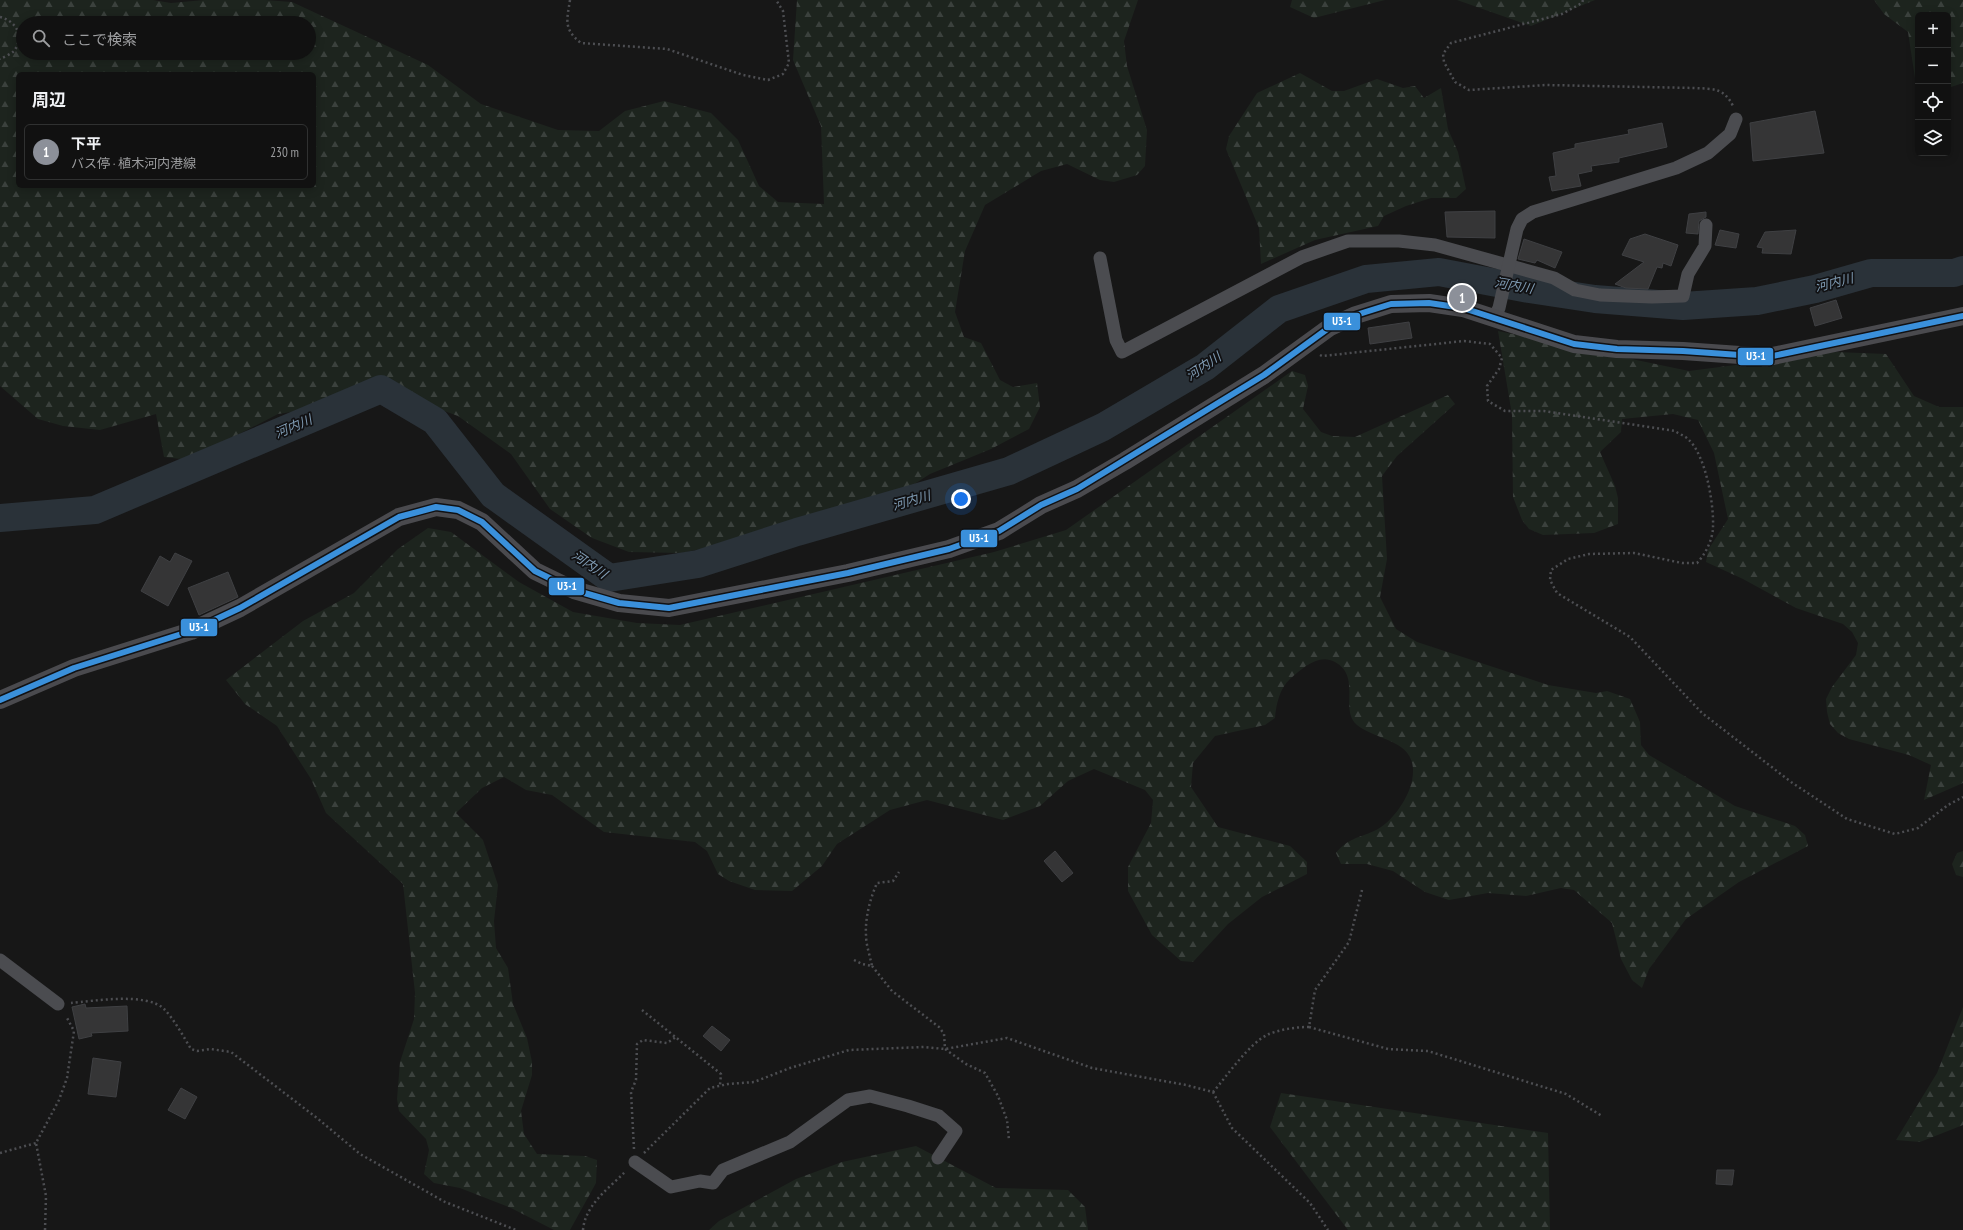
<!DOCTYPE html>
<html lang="ja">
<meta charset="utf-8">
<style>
:root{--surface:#111;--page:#1a1a1a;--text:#f1f3f6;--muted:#9c9d9f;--line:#303131;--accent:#8c9099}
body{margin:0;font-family:"PT Sans Narrow","Noto Sans JP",sans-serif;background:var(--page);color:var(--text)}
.controls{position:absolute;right:12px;top:12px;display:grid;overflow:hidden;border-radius:6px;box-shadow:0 2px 10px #0003}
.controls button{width:36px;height:36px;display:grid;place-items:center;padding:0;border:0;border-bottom:1px solid var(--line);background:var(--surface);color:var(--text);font:20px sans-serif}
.you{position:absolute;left:961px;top:499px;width:14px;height:14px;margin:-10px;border:3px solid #fff;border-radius:50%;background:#1a73e8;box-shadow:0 0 0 6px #1a73e833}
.badge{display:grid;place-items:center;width:26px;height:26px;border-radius:50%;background:var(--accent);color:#fff;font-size:13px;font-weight:700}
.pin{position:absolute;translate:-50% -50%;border:2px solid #fff;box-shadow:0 1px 4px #0006}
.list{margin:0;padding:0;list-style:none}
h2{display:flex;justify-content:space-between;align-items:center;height:52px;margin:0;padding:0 16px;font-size:17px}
h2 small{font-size:13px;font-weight:400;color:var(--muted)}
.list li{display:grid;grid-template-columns:26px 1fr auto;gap:12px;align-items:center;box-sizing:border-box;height:56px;margin:0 8px 8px;padding:0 8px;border:1px solid var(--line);border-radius:6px}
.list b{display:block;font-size:15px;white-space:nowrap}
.list p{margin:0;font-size:13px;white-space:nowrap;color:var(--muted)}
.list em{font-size:13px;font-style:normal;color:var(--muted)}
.icon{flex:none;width:22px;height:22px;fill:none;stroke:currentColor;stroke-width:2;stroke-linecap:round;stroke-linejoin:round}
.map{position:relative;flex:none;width:1963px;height:1230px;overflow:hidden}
.search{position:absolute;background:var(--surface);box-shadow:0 2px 10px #0003;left:16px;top:16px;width:300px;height:44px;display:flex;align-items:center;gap:10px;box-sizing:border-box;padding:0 14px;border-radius:22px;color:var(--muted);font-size:15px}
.panel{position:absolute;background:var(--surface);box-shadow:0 2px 10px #0003;left:16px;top:72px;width:300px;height:116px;border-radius:6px}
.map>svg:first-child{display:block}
.forest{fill:url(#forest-firs);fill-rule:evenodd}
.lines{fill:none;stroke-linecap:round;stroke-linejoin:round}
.river{stroke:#2a3239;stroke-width:28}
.building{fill:#353536;stroke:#3f4043}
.path{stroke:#4d4e52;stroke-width:2.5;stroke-dasharray:2 3;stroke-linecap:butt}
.minor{stroke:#4b4c50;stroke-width:13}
.secondary{stroke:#4a4a4e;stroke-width:18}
.bus-1-casing{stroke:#111113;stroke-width:9}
.bus-1{stroke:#3a90db;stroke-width:6}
.labels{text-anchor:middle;stroke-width:3.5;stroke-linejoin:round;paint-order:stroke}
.water-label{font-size:13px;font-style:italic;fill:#7f9bb3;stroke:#111113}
.line-badge{stroke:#111113;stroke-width:1.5}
.badge-label{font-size:11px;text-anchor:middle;font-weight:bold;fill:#fff}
</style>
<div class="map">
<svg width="1963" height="1230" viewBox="0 0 1963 1230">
<defs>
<pattern id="forest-firs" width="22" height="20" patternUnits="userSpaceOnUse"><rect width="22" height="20" fill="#1d241e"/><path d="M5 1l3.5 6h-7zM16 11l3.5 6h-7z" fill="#3b413d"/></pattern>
</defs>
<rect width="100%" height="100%" fill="#171717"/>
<g class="forest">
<path d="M0,0H153L171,3L204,0H265L292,2L428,65L481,104L558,130L599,131L625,111L664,101L711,113L738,140L759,186L778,202L824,204L821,126L793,60L797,0H1138L1124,41L1127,66L1147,130L1145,166L1137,175L1114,182L1100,180L1067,164L1041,171L985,205L965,251L955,312L964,337L981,343L1000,380L1013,387L1037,383L1040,407L1029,429L991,449L930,474L899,494L825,523L681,553L629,552L592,538L550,509L511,454L458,416L409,398H383L278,414L189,460L164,457L156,414L100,430L63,426L38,419L0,386ZM23,23H309V53H23ZM18,74H314V186H18Z"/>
<path d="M1292,0H1385L1314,18L1290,7Z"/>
<path d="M1457,0H1595L1531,26Z"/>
<path d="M1874,0H1963V83L1948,88V15H1918V98L1908,32L1884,14Z"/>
<path d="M1300,73L1332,91H1344L1377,79L1403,88L1415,86L1424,98L1441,88L1448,129L1458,152L1466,189L1456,198H1431L1406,206L1384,216L1378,226L1315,240L1261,264L1259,228L1226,149L1229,136L1257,93Z"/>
<path d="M1498,331L1689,371L1836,352L1886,354L1914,396L1939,407H1963V783L1924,800L1931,765L1909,755L1849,739L1838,733L1830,724L1827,712L1826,699L1832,687L1856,655L1858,643L1852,632L1843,624L1796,608L1743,579L1706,562L1708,550L1728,519L1714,453L1698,420L1673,414L1622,419L1621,432L1600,452L1615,486L1618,498V524L1594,533L1543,535L1529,529L1522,520L1513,497L1512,415Z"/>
<path d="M1292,371L1305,375L1308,386L1303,409L1321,432L1332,436L1355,437L1448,395L1455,404L1397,456L1382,476L1387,559L1380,597L1396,629L1417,642L1548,685L1596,693L1607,691L1630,699L1640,722L1641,745L1649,755L1735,806L1795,826L1805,835L1808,846L1739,882L1686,919L1649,969L1642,988L1632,980L1621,959L1612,923L1574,890L1561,888L1526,896L1488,893L1449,900L1425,892L1393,871L1367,864H1341L1336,853C1347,839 1358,838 1374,831C1391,824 1408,799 1412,781C1420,739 1380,743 1357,725C1339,710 1362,677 1335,662C1318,653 1302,669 1290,679C1280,688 1276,704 1275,718L1265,725L1215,736L1193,763L1191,787L1218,827L1290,846L1307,862V874L1262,897L1228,924L1193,962L1181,961L1152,935L1128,891V867L1151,823L1153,800L1145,790L1094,769L1068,781L1040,806L1003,820L927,800L890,810L837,844L822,866L792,891L755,890L729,881L718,874L707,851L695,842L604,832L552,795L526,790L504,777L482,788L456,813L483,840L498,885L494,921L496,948L508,968L513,1004L527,1038L532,1062V1075L521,1111L524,1134L537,1154L585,1156L597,1160L596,1183L570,1230H554L511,1208L460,1188L434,1183L424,1174L429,1150L426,1139L399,1111L397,1099L400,1062L414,1019L415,993L403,884L326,813L311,779L277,726L245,704L226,680L303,621L354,593L398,549L428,528L451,532L519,582L573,612L637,623L680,625L994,552L1066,530Z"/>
<path d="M1963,851V877L1956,875L1952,864L1957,853Z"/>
<path d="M1963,1007V1125L1920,1142L1896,1140L1937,1073Z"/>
<path d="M1281,1093L1548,1133L1550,1230H1348L1270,1127Z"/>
<path d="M916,1146L996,1188L1068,1190L1085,1207L1088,1230H709L719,1221L796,1179L842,1162Z"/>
</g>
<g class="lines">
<path class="river" d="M0,518L95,510L381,389L435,421L493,495L609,578L698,564L797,532L1009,471L1103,427L1205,367L1279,309L1366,279L1439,272L1529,289L1595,299L1683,306L1757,301L1815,289L1871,273H1954L1963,270"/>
</g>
<g class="building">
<path d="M1815,111L1824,153L1753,161L1750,123Z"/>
<path d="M1662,123L1667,147L1619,158V162L1591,166L1592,171L1578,174L1581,186L1552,191L1549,177L1556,176L1553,153L1575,148V144L1629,134L1628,130Z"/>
<path d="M1495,211V238L1447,237L1445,212Z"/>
<path d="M1706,212V217L1699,221L1698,234L1686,233L1689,214Z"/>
<path d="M1720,230L1739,234L1736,248L1715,245Z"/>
<path d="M1796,230L1791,254L1762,253L1763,248L1757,247L1765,232Z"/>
<path d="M1645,234L1678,245L1671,266L1663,263L1662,268L1657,267L1648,289L1626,288L1615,284L1644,262L1622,255L1630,239Z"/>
<path d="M1524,239L1562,252L1555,268L1537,260L1535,263L1518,259Z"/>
<path d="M1836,300L1842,318L1815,326L1810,308Z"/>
<path d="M1409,322L1412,338L1370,344L1368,328Z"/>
<path d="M175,553L192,561L168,606L141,591L160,556L170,562Z"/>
<path d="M228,572L238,597L199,615L188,588Z"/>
<path d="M1055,851L1073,873L1062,882L1044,861Z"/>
<path d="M85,1004L86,1008L127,1006L128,1031L91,1033L92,1036L79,1039L72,1007Z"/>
<path d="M712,1026L730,1040L721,1051L703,1036Z"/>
<path d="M93,1058L121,1062L116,1097L88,1094Z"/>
<path d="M181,1088L197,1097L185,1119L168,1110Z"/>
<path d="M1717,1170H1734L1732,1185L1716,1184Z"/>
</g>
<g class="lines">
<g class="path">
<path d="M570,0C567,20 563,29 581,43L667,49L743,75L768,80L783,74L789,63L783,11L776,0"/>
<path d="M1583,0L1582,3L1562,14L1451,43L1443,54L1444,62L1455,82L1469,90L1546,85L1695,88C1714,89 1724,88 1733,106"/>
<path d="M0,17C16,21 25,36 14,51C11,54 4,57 0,59"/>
<path d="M1320,355L1322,356L1464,341L1490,344L1502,358L1499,369L1487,386L1488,401L1505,411H1544L1675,431C1679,434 1685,436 1688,439C1706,455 1714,505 1713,527C1713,539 1705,555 1697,563H1682L1634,553L1589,554L1568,559L1551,570L1550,580L1557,593L1630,637L1702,713L1791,782L1847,819L1895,834L1918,828L1948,805L1963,797"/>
<path d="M854,960L862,964L872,966C870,956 866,945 866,935C865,918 870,899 877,883L893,881L899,872"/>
<path d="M872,966L892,991L939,1027L944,1034L945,1049L966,1064L985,1073L998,1096L1007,1120L1009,1140"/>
<path d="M71,1003C93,1001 147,992 164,1009C174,1019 183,1036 191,1049L197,1051L211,1049L231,1052L317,1118L360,1154L445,1202L516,1230"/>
<path d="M642,1010L721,1074L720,1085"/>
<path d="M1309,1027L1388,1049L1428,1051L1566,1094L1602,1116"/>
<path d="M1213,1092C1227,1076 1250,1042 1269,1034C1282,1029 1296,1027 1309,1027L1315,990L1349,942L1362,890"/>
<path d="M634,1149L631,1092L636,1080L637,1044L643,1040L667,1043L676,1037"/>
<path d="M0,1153L36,1143"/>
<path d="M644,1153L710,1088L728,1084L754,1082L790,1068L849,1050L924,1047L945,1049L1007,1038L1092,1068L1186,1085L1213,1092L1232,1128L1310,1203L1328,1230"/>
<path d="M45,1230L46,1196L36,1143L59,1100L67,1078L74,1031L66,1016"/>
<path d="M583,1230C585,1205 609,1188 625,1172"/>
</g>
<g class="minor">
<path d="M1100,258L1116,340L1122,352L1302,257L1348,241H1399L1435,245L1554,278L1575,290L1600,295L1652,297L1683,296L1688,274L1705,246L1706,225"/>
<path d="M1494,318L1499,308L1517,229L1522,219L1533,212L1676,168L1708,153L1730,134L1736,119"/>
<path d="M0,960L58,1004"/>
<path d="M635,1162L671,1187L700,1181L713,1183L723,1170L790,1142L848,1100L870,1096L908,1106L939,1116L956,1131L938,1158"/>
</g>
<path class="secondary" d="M0,700L74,668L191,631L240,608L399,517L436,507L458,510L482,522L535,571L574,590L619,603L669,608L848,573L949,549L999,531L1041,505L1077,489L1125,461L1264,375L1330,327L1356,315L1391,304L1429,303L1463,308L1574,344L1617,349L1683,351L1768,357L1963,316"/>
<defs>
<path id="bus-1" d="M0,700L74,668L191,631L240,608L399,517L436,507L458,510L482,522L535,571L574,590L619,603L669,608L848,573L949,549L999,531L1041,505L1077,489L1264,375L1330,327L1356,315L1391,304L1429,303L1463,308L1574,344L1617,349L1683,351L1768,357L1963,316"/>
</defs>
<use href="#bus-1" class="bus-1-casing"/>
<use href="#bus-1" class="bus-1"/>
</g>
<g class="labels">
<g class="water-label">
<text transform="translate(1834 282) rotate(-14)" y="5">河内川</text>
<text transform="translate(1514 285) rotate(10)" y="5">河内川</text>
<text transform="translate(1203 366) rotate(-34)" y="5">河内川</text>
<text transform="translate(293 426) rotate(-23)" y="5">河内川</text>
<text transform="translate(911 500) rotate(-16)" y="5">河内川</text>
<text transform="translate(590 564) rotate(34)" y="5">河内川</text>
</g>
</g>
<g class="line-badge">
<rect x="1323" y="312" width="38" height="19" rx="4" fill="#3a90db"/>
<rect x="1737" y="347" width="37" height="19" rx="4" fill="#3a90db"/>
<rect x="960" y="529" width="38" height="19" rx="4" fill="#3a90db"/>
<rect x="548" y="577" width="37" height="19" rx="4" fill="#3a90db"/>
<rect x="180" y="618" width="38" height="19" rx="4" fill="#3a90db"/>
</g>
<g class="badge-label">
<text x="1342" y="325">U3-1</text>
<text x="1756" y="360">U3-1</text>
<text x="979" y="542">U3-1</text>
<text x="567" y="590">U3-1</text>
<text x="199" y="631">U3-1</text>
</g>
</svg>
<div class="controls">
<button>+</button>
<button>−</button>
<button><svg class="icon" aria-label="locate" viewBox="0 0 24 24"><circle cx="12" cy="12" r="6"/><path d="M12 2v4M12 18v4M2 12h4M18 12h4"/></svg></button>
<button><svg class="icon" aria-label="layers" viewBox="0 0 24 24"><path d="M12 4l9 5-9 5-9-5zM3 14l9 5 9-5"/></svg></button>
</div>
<div class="you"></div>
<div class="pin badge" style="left:1462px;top:298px">1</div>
<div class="search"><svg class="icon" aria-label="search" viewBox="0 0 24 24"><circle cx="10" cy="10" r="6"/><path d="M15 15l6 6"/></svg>ここで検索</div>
<section class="panel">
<h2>周辺<small></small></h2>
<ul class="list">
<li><span class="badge">1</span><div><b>下平</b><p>バス停 · 植木河内港線</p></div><em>230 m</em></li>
</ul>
</section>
</div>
